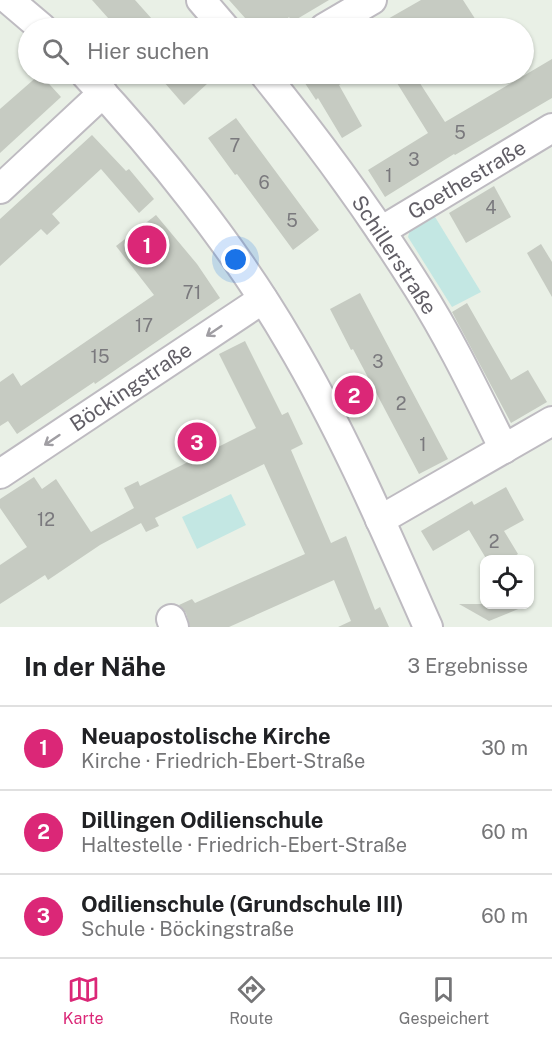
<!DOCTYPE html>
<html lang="de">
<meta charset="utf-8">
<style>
:root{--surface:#fff;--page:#f2f2f2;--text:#202124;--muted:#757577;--line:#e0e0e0;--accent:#db2777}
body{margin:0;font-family:"Public Sans",sans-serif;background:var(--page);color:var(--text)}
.controls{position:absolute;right:18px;bottom:18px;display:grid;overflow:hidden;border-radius:12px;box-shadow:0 2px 4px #0004}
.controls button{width:54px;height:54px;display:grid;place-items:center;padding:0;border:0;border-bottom:2px solid var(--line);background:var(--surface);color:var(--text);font:30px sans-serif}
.you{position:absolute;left:236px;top:260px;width:21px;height:21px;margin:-15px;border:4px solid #fff;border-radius:50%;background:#1a73e8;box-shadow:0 0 0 9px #1a73e833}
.badge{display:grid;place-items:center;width:39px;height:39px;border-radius:50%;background:var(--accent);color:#fff;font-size:20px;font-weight:700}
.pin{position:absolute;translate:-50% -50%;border:3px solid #fff;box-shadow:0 2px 6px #0006}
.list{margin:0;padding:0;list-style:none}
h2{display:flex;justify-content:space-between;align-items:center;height:78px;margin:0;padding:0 24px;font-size:26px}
h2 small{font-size:20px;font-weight:400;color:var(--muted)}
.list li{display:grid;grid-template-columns:39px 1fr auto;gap:18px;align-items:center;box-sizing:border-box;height:84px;padding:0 24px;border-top:2px solid var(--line)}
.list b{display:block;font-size:22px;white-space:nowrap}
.list p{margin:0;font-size:20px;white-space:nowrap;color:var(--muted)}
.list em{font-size:20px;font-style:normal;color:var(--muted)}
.icon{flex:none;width:33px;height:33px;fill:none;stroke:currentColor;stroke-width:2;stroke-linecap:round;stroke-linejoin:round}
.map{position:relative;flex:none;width:552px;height:627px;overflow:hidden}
.search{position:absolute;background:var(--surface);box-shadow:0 2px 4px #0004;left:18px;right:18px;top:18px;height:66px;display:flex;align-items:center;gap:15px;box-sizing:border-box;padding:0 21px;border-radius:33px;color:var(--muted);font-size:22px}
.sheet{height:330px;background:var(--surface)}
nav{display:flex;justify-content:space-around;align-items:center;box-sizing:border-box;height:84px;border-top:2px solid var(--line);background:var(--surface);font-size:16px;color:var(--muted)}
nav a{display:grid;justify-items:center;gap:3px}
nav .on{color:var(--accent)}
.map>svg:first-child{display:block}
.green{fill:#c3e7e3}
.building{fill:#c6cbc2}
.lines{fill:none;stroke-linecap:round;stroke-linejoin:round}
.minor-casing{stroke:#bebbc1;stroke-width:32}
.minor{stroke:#fff;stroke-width:28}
.oneway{stroke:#a09ea3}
.labels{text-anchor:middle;stroke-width:4.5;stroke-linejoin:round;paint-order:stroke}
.number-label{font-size:18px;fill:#7a797d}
.street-label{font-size:21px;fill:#615e66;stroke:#fff}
</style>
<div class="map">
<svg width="552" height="627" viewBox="0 0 552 627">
<rect width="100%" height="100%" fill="#e9f0e6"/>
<g class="green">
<path d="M432,212L481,292L452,307L408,237L411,226Z"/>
<path d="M231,494L246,525L197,549L182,517Z"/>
</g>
<g class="building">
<path d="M92,0H135L160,28H117Z"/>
<path d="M229,0H329L292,22L289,17L278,28H254Z"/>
<path d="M421,0H463L481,28H372Z"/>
<path d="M552,59V98L455,155L454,154L385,197L368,170L428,133L397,83L414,74L445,122Z"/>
<path d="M40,74L61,97L0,153V109Z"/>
<path d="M157,74H200L208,83L184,105Z"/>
<path d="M299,74H356L339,85L362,126L342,138L318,98L316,100Z"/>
<path d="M236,118L319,230L293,250L237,174L235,175L208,138Z"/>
<path d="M92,135L126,171L129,169L154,199L139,213L101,169L52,214L60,223L47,235L41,229L0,266V219Z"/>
<path d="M494,186L511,217L466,243L449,213Z"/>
<path d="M156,215L197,264L220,298L95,384L94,382L17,434L8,421L0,426V382L13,373L21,386L154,295L116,246Z"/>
<path d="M541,244L552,262V297L527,253Z"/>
<path d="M360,293L448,459L419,474L353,349L351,350L330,309Z"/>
<path d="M467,303L511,380L528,370L547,402L511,423L452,312Z"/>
<path d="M245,341L282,415L288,412L303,444L291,450L331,543L346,536L375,610L380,607L389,627H338L351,621L334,580L229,627H190L186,613L179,605L192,599L195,603L305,554L264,464L155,518L159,526L146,532L141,523L100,545L48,580L45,575L0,604V565L27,547L0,508V499L34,477L42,489L56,479L91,532L134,508L124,488L138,481L140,486L256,428L219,354Z"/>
<path d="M506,487L524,520L504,531L518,554L509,560H487L469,530L433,551L421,531L472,501L474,505Z"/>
<path d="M459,604H527L528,605L489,621Z"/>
</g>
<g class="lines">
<defs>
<g id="minor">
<path d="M9,0L42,28"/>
<path d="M201,0L225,28"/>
<path d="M324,28L372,0"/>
<path d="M85,74C158,152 235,248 289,341C343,432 385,530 428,627"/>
<path d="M264,74C319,142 371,213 418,288C451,340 477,395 504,449"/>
<path d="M0,189L103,93"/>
<path d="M381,231L552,128"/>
<path d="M0,474L263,299"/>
<path d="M380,520L552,421"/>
<path d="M171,619L174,627"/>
</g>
</defs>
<use href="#minor" class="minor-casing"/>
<use href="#minor" class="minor"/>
</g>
<defs><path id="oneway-shaft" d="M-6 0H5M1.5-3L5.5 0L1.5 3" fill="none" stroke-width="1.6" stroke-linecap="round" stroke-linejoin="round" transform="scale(1.5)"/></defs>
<g class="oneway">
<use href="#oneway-shaft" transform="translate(214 331) rotate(146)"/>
<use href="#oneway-shaft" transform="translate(52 440) rotate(146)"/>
</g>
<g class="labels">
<g class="number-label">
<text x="460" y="139">5</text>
<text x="235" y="152">7</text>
<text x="414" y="166">3</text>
<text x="389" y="182">1</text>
<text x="264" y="189">6</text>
<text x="491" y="214">4</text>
<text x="292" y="227">5</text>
<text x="192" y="299">71</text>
<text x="144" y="332">17</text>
<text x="100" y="363">15</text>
<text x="378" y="368">3</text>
<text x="401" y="410">2</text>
<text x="423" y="451">1</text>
<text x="46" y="526">12</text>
<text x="494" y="548">2</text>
</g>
<g class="street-label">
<text transform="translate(467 180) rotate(-31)" y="7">Goethestraße</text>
<text transform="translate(394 255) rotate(57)" y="7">Schillerstraße</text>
<text transform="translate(131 387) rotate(-34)" y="7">Böckingstraße</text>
</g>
</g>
</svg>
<div class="controls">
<button><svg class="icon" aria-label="locate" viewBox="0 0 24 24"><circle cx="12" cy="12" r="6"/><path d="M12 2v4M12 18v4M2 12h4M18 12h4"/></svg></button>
</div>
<div class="you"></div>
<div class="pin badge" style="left:147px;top:245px">1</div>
<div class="pin badge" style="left:354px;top:395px">2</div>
<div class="pin badge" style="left:197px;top:442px">3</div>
<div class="search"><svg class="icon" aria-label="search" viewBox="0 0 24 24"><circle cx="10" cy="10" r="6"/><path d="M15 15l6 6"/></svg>Hier suchen</div>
</div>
<section class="sheet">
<h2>In der Nähe<small>3 Ergebnisse</small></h2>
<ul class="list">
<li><span class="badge">1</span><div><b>Neuapostolische Kirche</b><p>Kirche · Friedrich-Ebert-Straße</p></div><em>30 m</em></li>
<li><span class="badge">2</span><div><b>Dillingen Odilienschule</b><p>Haltestelle · Friedrich-Ebert-Straße</p></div><em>60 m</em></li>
<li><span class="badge">3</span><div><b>Odilienschule (Grundschule III)</b><p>Schule · Böckingstraße</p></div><em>60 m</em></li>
</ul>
</section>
<nav>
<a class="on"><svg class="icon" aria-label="map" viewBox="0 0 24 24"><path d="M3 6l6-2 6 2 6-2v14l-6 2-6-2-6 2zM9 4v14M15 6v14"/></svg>Karte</a>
<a><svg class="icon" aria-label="directions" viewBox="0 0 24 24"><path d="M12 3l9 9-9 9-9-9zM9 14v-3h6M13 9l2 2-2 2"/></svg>Route</a>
<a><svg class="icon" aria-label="saved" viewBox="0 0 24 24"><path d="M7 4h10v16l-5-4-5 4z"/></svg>Gespeichert</a>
</nav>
